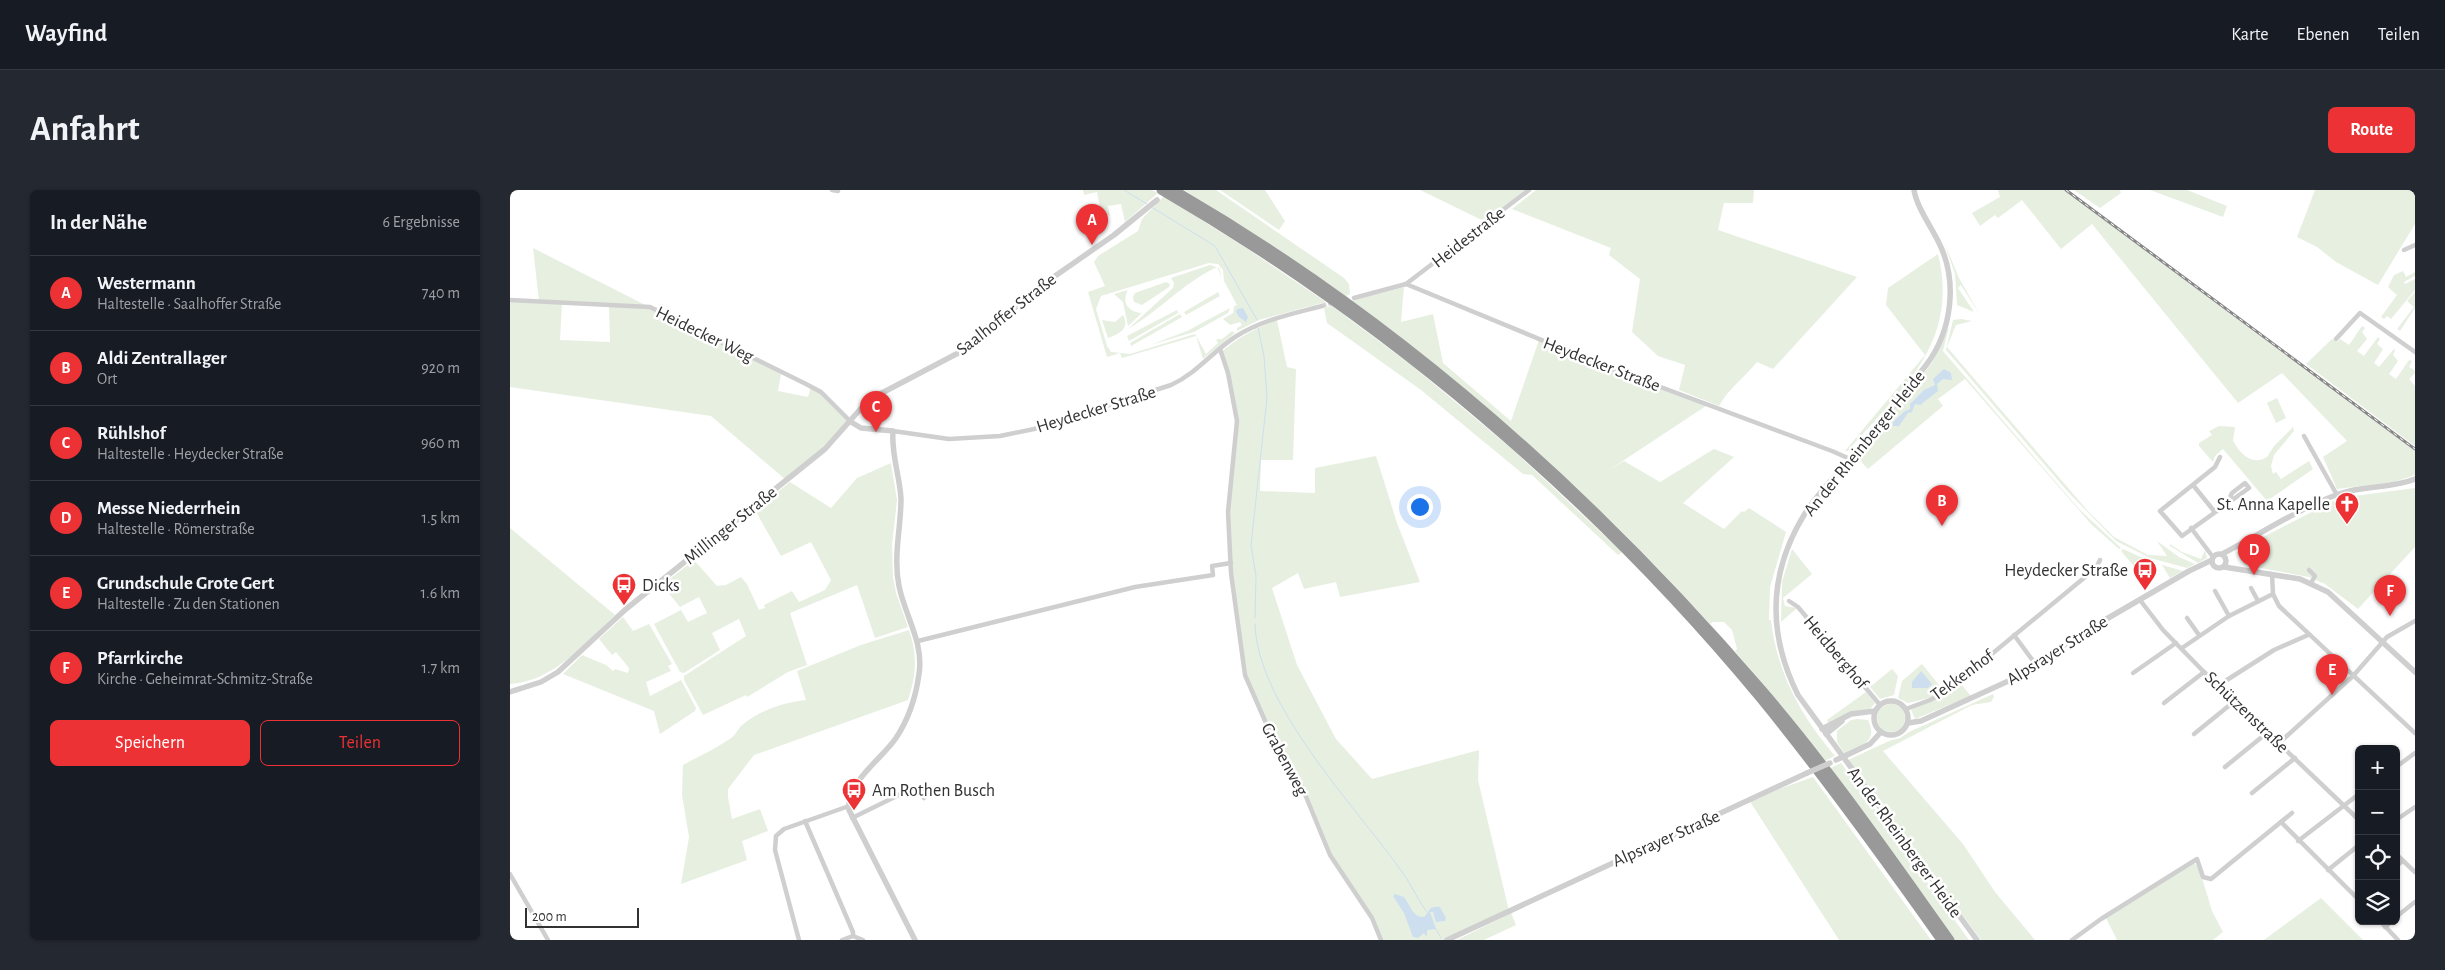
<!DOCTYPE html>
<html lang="de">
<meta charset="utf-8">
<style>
:root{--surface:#171b24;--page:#242831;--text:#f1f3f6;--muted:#9ea1a6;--line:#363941;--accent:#ec3234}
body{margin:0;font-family:"Alegreya Sans",sans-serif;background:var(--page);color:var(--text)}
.controls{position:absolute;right:15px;bottom:15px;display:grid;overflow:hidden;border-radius:8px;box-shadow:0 1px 4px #0004}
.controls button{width:45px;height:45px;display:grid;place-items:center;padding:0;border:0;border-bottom:1px solid var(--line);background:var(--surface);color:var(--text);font:25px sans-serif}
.scale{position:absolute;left:15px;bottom:12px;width:114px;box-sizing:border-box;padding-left:5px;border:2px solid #323232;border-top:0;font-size:14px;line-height:18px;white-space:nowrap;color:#323232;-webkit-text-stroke:4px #fff;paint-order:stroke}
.you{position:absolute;left:909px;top:316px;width:18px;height:18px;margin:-12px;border:4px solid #fff;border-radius:50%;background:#1a73e8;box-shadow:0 0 0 8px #1a73e833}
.badge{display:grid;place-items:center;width:32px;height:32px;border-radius:50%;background:var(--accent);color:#fff;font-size:16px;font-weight:700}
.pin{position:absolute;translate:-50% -41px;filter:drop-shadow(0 1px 2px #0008)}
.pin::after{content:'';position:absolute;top:26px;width:18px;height:15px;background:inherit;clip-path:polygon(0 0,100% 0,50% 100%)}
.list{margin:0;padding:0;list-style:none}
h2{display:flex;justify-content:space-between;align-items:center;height:65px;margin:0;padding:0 20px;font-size:21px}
h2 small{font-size:16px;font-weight:400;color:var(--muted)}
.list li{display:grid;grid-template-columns:32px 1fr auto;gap:15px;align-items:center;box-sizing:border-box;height:75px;padding:0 20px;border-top:1px solid var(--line)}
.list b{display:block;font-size:19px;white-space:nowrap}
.list p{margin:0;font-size:16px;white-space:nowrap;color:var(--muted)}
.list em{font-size:16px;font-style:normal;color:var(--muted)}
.actions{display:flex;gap:10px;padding:15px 20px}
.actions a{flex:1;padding:11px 0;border:1px solid var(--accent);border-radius:8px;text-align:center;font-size:18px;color:var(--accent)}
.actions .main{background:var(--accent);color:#fff}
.icon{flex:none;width:28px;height:28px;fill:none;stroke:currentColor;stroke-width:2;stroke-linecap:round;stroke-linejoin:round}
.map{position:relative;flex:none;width:1905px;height:750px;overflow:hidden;border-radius:8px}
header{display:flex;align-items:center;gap:30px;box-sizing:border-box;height:70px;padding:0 25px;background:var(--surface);border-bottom:1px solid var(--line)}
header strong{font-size:24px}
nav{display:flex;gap:28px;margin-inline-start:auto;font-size:18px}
.intro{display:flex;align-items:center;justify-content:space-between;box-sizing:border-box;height:120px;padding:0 30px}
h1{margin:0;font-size:35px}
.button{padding:12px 22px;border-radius:8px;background:var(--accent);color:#fff;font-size:18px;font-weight:700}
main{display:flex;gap:30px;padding:0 30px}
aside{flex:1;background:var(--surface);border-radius:8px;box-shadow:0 1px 4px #0004}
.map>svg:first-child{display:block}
.green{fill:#e7efe1;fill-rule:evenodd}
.water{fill:#cddfef}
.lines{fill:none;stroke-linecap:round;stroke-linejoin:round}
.stream{stroke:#cddfef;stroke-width:1}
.minor-tunnel{stroke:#d6d6d6;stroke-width:4.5;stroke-dasharray:4.5 2;stroke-linecap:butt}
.minor{stroke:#cfcfcf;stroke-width:4.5}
.tertiary{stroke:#cfcfcf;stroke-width:5.5}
.motorway{stroke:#999;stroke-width:9}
.rail-casing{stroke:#878787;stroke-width:3}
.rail{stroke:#fff;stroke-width:1;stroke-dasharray:4;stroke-linecap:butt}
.tertiary-bridge{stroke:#cfcfcf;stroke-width:5.5}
.labels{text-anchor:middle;stroke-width:5;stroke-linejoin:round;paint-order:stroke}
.street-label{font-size:18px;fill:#323232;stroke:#fff}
.poi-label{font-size:18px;fill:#323232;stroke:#fff;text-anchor:end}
</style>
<header>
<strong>Wayfind</strong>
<nav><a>Karte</a><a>Ebenen</a><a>Teilen</a></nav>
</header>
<div class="intro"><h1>Anfahrt</h1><a class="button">Route</a></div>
<main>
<aside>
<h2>In der Nähe<small>6 Ergebnisse</small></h2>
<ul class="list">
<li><span class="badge">A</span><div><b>Westermann</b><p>Haltestelle · Saalhoffer Straße</p></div><em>740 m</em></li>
<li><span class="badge">B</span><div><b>Aldi Zentrallager</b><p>Ort</p></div><em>920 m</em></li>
<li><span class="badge">C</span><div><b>Rühlshof</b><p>Haltestelle · Heydecker Straße</p></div><em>960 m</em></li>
<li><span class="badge">D</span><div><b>Messe Niederrhein</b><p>Haltestelle · Römerstraße</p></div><em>1.5 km</em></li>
<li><span class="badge">E</span><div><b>Grundschule Grote Gert</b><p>Haltestelle · Zu den Stationen</p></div><em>1.6 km</em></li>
<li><span class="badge">F</span><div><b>Pfarrkirche</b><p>Kirche · Geheimrat-Schmitz-Straße</p></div><em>1.7 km</em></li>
</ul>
<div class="actions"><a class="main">Speichern</a><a>Teilen</a></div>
</aside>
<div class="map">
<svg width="1905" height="750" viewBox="0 0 1905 750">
<rect width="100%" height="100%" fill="#fff"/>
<g class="green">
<path d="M573,0H642L648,3L615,32L611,14L598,16L600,26L591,23L587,2L574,5Z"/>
<path d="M674,0H706L834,88L839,94L840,104L836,106Z"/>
<path d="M710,0H755L775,31L769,40Z"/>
<path d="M910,0H1017L976,32Z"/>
<path d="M1026,0H1244L1243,13H1214L1208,40L1347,87L1263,179L1247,172C1234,188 1219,198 1209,216L1169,200L1175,175L1148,166L1122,142L1130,89L1099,65L1101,58L1002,19Z"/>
<path d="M1488,0H1554L1905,261V285L1884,292L1827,299L1813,267L1837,251L1772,183L1728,213L1582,34L1551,59L1512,10L1488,28L1485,25L1470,36L1462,23L1490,7Z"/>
<path d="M1564,0H1610L1611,3L1590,18Z"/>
<path d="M1640,0H1677L1717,16L1713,27Z"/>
<path d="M1805,0H1905V34L1868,95L1826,72L1807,57L1787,47Z"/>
<path d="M654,6L739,60L816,112L749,130L727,141V138L732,135L730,132L720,135L713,129L723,123L724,116L727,115L714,91L713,80L708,74L699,73L591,106L586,119L597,156L601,162L620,164L685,144L696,164L708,153L706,150L708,149H712L722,141L725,143L693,169L686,146L612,168L610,163L597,167L578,102L595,96L584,72L588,66L628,41L632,29Z"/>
<path d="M1434,52L1449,88L1470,125L1451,95L1448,98L1464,122L1447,115L1445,84Z"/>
<path d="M23,58L271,184L268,201L298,207L301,196L311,202L341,232L315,259L276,290L201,226L0,197V110L29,111ZM52,113L99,116L100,152L50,150Z"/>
<path d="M1428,64C1450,154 1391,199 1338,261H1335L1415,165L1376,115L1378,98Z"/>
<path d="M700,75L709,78L712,88L707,77C673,93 649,121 618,139L663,98L664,93L661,88Z"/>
<path d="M1893,81L1896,87L1905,82V86L1894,92L1895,94L1905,89V100L1881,129L1877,126L1874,129L1871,127L1887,105L1878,97L1884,85Z"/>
<path d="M656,92L660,94L659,97L632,115L624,112L623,107L625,103Z"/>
<path d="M894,97L891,132L923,124L933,173L1001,231L1029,150L1196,216L1099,280L1114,271L1150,292L1204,259L1224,267L1173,313L1214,339L1232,321L1234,322L1239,318L1276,342L1260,397L1259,430H1261C1267,484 1291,526 1325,566L1314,571L1225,461L1227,459L1222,440L1214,432H1203L1200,434C1090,312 972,210 841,111Z"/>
<path d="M618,100C611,112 618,122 632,123L618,136L613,112L604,104Z"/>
<path d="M708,102L710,106L676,125L674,122Z"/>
<path d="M1905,102V118L1890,141L1887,139L1904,117L1897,111Z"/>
<path d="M822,116L901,175L1001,258L1112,362L1108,365L1022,285L1013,284L911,200L817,133L814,118Z"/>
<path d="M720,118L718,123L684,142L640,155L677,141Z"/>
<path d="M667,120L668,123L619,151L617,146Z"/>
<path d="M670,124L672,127L621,156L620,153Z"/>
<path d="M613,125C620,138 610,144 598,148L592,130L605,132Z"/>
<path d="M1451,129L1462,131L1446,135L1437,157L1577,320L1604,347L1638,365L1657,366L1647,351L1669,367L1685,374L1677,378L1640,368L1606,351L1559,303L1436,160L1443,130Z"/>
<path d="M767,130L777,177L786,179L783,270H751L750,301L805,303V278L866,266L887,333L910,392L830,407L826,392L794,399L788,383L762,398L787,475L826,549L862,589L969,560L968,590L999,721L937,750H871L862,728L820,665L792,597L759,540L735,485L721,383L718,322L727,231L711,162C729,147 745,138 767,130Z"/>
<path d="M1852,136L1855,138L1852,142L1857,149L1847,161L1854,166L1868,147L1870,149L1867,154L1873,159L1864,173L1869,177L1884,159L1885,160L1883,165L1888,171L1879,184L1886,189L1899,170L1902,171L1899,177L1904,180L1905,183L1899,189L1905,196V256L1796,174L1822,149L1827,152L1830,149L1839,155Z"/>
<path d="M1439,137L1433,161L1569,319L1611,358L1609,359L1581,334L1455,189L1428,209L1433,216L1358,279C1350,271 1347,267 1354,257L1422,173Z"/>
<path d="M1767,208L1776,228L1766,233L1757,213Z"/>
<path d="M1709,236L1725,237L1723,251C1731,264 1741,276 1757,267L1764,256L1783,237L1784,241L1764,265L1761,276L1763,284L1766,282L1771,289L1799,271L1803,279L1757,311L1713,259L1705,266L1703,272L1689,256V253L1702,245L1699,241Z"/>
<path d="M381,273L387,310L382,355L383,387L386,403L398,437L365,448L347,395L280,423L297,475L278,482L237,507L236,505L193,525L174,490V486L236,446L229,429L202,443L210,460L174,483L170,482L144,434L171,420L178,432L197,423L189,407L170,417L152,395L184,370L207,396L216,395L231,387L237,394L249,420L255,418L254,415L282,401L289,412L315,400L321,390L301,352L271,366L245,320L280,292L321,318L347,288Z"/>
<path d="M1905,298V357L1848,419L1815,394L1799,387L1735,375L1727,363L1732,358L1829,308Z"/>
<path d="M0,338L105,425C74,453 45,491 0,494Z"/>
<path d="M1660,354L1672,362L1691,369L1695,360L1697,368L1688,373L1660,356Z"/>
<path d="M1282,359L1302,384L1273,408L1275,416L1287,418L1271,432L1272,392Z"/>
<path d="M1613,359L1642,372L1673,381L1660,388L1652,375L1642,372L1628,381L1611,361Z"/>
<path d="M113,427L123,441L139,434L162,474L158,476L161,481L136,492L140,506L171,490L186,518L185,521L150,544L144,521L53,484L72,465L96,475L103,481L105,479L118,483L119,478L106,462L102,465L89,449Z"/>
<path d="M399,440C408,466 406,486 398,510L244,565L218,599V607L222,629L250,619L258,641L232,651L237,670L171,694L179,647L172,605L173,575C190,566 205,559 221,548C226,545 227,540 231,536C250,520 272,513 296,510L287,481L351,455Z"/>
<path d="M1412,474L1433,500L1419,508L1398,513L1388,508L1392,491Z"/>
<path d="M1382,479L1388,486L1384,505L1370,509L1360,497Z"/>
<path d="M1450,493L1461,506L1405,529L1401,520L1403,518L1431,507Z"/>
<path d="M1356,502L1365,513L1360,519L1318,533L1317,530Z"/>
<path d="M1483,504L1484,507L1481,512L1462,515L1373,561L1453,654L1485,702L1525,750H1471L1338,570L1379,551L1390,548L1399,542Z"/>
<circle cx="1381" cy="528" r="14"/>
<path d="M1348,529L1358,530C1369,552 1351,555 1335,564L1327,552V541L1341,530Z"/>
<path d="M1331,573L1459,750H1444L1321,578Z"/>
<path d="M1303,587L1421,750H1329L1239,610Z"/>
<path d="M1684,673L1689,678L1702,721L1713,742L1703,750H1607L1596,728Z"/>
<path d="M1811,708L1853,750H1754Z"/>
<path d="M1001,723L1006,735L974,750H947Z"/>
</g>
<g class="water">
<path d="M733,118L738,127L736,132L729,127L726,122L727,119Z"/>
<path d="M1434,179L1441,183L1442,190L1433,189L1427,194L1428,201L1410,215L1405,214L1402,222L1398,223L1389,236H1383V232L1395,221L1400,219V214L1414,200L1425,195L1423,189Z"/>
<path d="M1411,481L1422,494L1418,498H1402V492Z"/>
<path d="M885,704L894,707C901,716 902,727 914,727C919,722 919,715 930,717L936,728L935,731L926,732L923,722H920L926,739L917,740V747L914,743L908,748L903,747L894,723L883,706Z"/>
</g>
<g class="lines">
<g class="stream">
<path d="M614,0L637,14"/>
<path d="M643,18L705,56L747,130"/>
<path d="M745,428L746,386L741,355L757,208L754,166L748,138"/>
<path d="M745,434C747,514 844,615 890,679C900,692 907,708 916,721"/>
<path d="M924,736L931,748"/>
</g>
<path class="minor-tunnel" d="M812,116L825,112"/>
<g class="minor">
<path d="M322,0L328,1"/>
<path d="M1894,60L1905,55"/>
<path d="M896,94L1019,0"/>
<path d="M844,108L896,94L1097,177L1322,261L1340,269"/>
<path d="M0,110L140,117L296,194L311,202L341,232"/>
<path d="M1826,149L1850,123L1905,162"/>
<path d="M710,159L718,183L727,231L718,322L721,383L735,485L759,540L792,597L820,665L862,728L871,750"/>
<path d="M383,241L439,249L490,246L524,239L661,195C687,183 702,162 725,147C751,130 782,124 812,116"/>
<path d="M1794,246L1827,305"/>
<path d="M1710,267L1705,277L1650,321L1672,346L1739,298L1735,293L1722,303L1718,312"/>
<path d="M1683,295L1704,321"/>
<path d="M1681,338L1703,367"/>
<path d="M1799,380L1805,386L1801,393"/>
<path d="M1762,384L1763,404L1769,416L1905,543"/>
<path d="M1741,398L1748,411"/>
<path d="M1705,401L1719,426"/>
<path d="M1630,410L1653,440L1694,482L1849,630"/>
<path d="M1279,411L1288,417L1370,515"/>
<path d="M1677,428L1689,445"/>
<path d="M1504,445L1526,475"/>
<path d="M408,451L625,397L703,385L702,376L721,373"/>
<path d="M1672,458L1719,426L1763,404"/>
<path d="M1623,483L1666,453"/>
<path d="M1709,495L1764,460L1798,445"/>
<path d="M1654,513L1694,482"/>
<path d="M1396,519L1420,510L1437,501L1586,378L1590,370"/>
<path d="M1684,544L1726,510"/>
<path d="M1769,553L1843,486L1877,447L1905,431"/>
<path d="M1715,577L1758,542"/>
<path d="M1886,577L1905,563"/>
<path d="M1742,603L1785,568"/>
<path d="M342,628L401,599L406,598L414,608"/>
<path d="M1886,630L1905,617"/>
<path d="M295,631L343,742V746L332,750"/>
<path d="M1771,632L1849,710"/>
<path d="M1788,651L1849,604"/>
<path d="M1886,664L1905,682"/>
<path d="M1886,676L1893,671"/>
<path d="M1818,680L1849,655"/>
<path d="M0,684L38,750"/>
<path d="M1886,727L1905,712"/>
<path d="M1870,731L1888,750"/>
<path d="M1875,737L1882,731"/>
<path d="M343,746L353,750"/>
<path d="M289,750L265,660L266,646L274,639L339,616"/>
<path d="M1562,750L1591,729L1687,669L1693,687L1701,689L1782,623"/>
</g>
<g class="tertiary">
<path d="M1404,0C1407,18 1421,36 1429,53C1448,91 1442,140 1417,174C1392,206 1366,237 1340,269C1325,287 1307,304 1294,325C1258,384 1257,443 1288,505L1467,750"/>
<path d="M341,232L351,238L383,241C381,265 390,286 391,309C391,338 383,366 389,396C395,426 414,452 409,484C406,506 398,530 386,548C372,569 336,592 339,620L405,750"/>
<circle cx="1709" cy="371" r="7"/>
<path d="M1712,364C1749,345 1791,317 1829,304C1854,295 1880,299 1905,289"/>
<path d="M1714,377L1790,389L1818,402L1905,482"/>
<path d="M0,502L31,492L48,482L116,419L315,259L354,215L370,204L452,161L535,93L604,45L647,10"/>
<circle cx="1381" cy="528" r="17"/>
<path d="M1398,533L1411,531L1505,488L1569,445L1679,381L1702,370"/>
<path d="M1312,539L1341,524L1365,521"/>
<path d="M1316,544L1332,531"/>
<path d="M1337,565L1360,554L1371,542"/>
<path d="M937,750L1297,583"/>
</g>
<g class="motorway">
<path d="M651,0C878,132 1083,306 1250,508C1314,586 1373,668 1431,750"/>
<path d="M664,0C889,130 1084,304 1253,501C1320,579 1380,666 1440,750"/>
</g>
<defs>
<path id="rail" d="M1556,0L1905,259"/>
</defs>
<use href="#rail" class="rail-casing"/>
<use href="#rail" class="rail"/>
<g class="tertiary-bridge">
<path d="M1326,570L1337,565"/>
<path d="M1297,583L1320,573"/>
</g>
</g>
<defs>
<symbol id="church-pin" viewBox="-11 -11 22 30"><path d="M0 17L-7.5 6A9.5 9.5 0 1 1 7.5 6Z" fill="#ec3234" stroke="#fff"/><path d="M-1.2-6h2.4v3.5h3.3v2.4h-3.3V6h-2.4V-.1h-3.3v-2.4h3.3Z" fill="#fff"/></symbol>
<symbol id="bus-pin" viewBox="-11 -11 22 30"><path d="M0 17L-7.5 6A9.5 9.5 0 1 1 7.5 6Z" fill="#ec3234" stroke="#fff"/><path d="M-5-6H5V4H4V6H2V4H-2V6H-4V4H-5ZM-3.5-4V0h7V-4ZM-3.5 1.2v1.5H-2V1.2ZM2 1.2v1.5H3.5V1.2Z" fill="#fff"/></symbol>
</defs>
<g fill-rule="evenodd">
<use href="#church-pin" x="1823" y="300" width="28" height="38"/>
<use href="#bus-pin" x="1621" y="366" width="28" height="38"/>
<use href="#bus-pin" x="100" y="381" width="28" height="38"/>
<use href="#bus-pin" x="330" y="586" width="28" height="38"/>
</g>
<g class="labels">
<g class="street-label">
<text transform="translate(958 47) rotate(-38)" y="6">Heidestraße</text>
<text transform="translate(496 124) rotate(-38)" y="6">Saalhoffer Straße</text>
<text transform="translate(195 144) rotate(26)" y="6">Heidecker Weg</text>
<text transform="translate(1092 174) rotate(21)" y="6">Heydecker Straße</text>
<text transform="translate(586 219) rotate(-17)" y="6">Heydecker Straße</text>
<text transform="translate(1354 253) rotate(-51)" y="6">An der Rheinberger Heide</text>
<text transform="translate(220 335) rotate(-39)" y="6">Millinger Straße</text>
<text transform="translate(1547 460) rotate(-32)" y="6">Alpsrayer Straße</text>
<text transform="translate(1326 462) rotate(50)" y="6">Heidberghof</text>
<text transform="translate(1452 485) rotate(-36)" y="6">Tekkenhof</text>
<text transform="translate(1737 522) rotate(44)" y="6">Schützenstraße</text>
<text transform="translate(775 569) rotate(62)" y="6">Grabenweg</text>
<text transform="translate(1156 648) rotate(-24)" y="6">Alpsrayer Straße</text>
<text transform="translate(1395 652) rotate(54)" y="6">An der Rheinberger Heide</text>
</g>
<g class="poi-label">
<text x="1820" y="320">St. Anna Kapelle</text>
<text x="1618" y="386">Heydecker Straße</text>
<text x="132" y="401" text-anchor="start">Dicks</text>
<text x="362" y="606" text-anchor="start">Am Rothen Busch</text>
</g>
</g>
</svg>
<div class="controls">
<button>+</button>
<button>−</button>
<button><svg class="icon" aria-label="locate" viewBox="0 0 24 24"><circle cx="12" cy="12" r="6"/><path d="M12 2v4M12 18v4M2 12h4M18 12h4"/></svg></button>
<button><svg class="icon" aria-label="layers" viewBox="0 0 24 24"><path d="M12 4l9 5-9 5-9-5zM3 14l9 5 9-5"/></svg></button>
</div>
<div class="scale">200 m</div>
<div class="you"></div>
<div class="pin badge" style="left:582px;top:55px">A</div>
<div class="pin badge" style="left:1432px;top:336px">B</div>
<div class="pin badge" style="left:366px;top:242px">C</div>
<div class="pin badge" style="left:1744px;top:385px">D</div>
<div class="pin badge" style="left:1822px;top:505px">E</div>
<div class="pin badge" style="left:1880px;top:426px">F</div>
</div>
</main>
